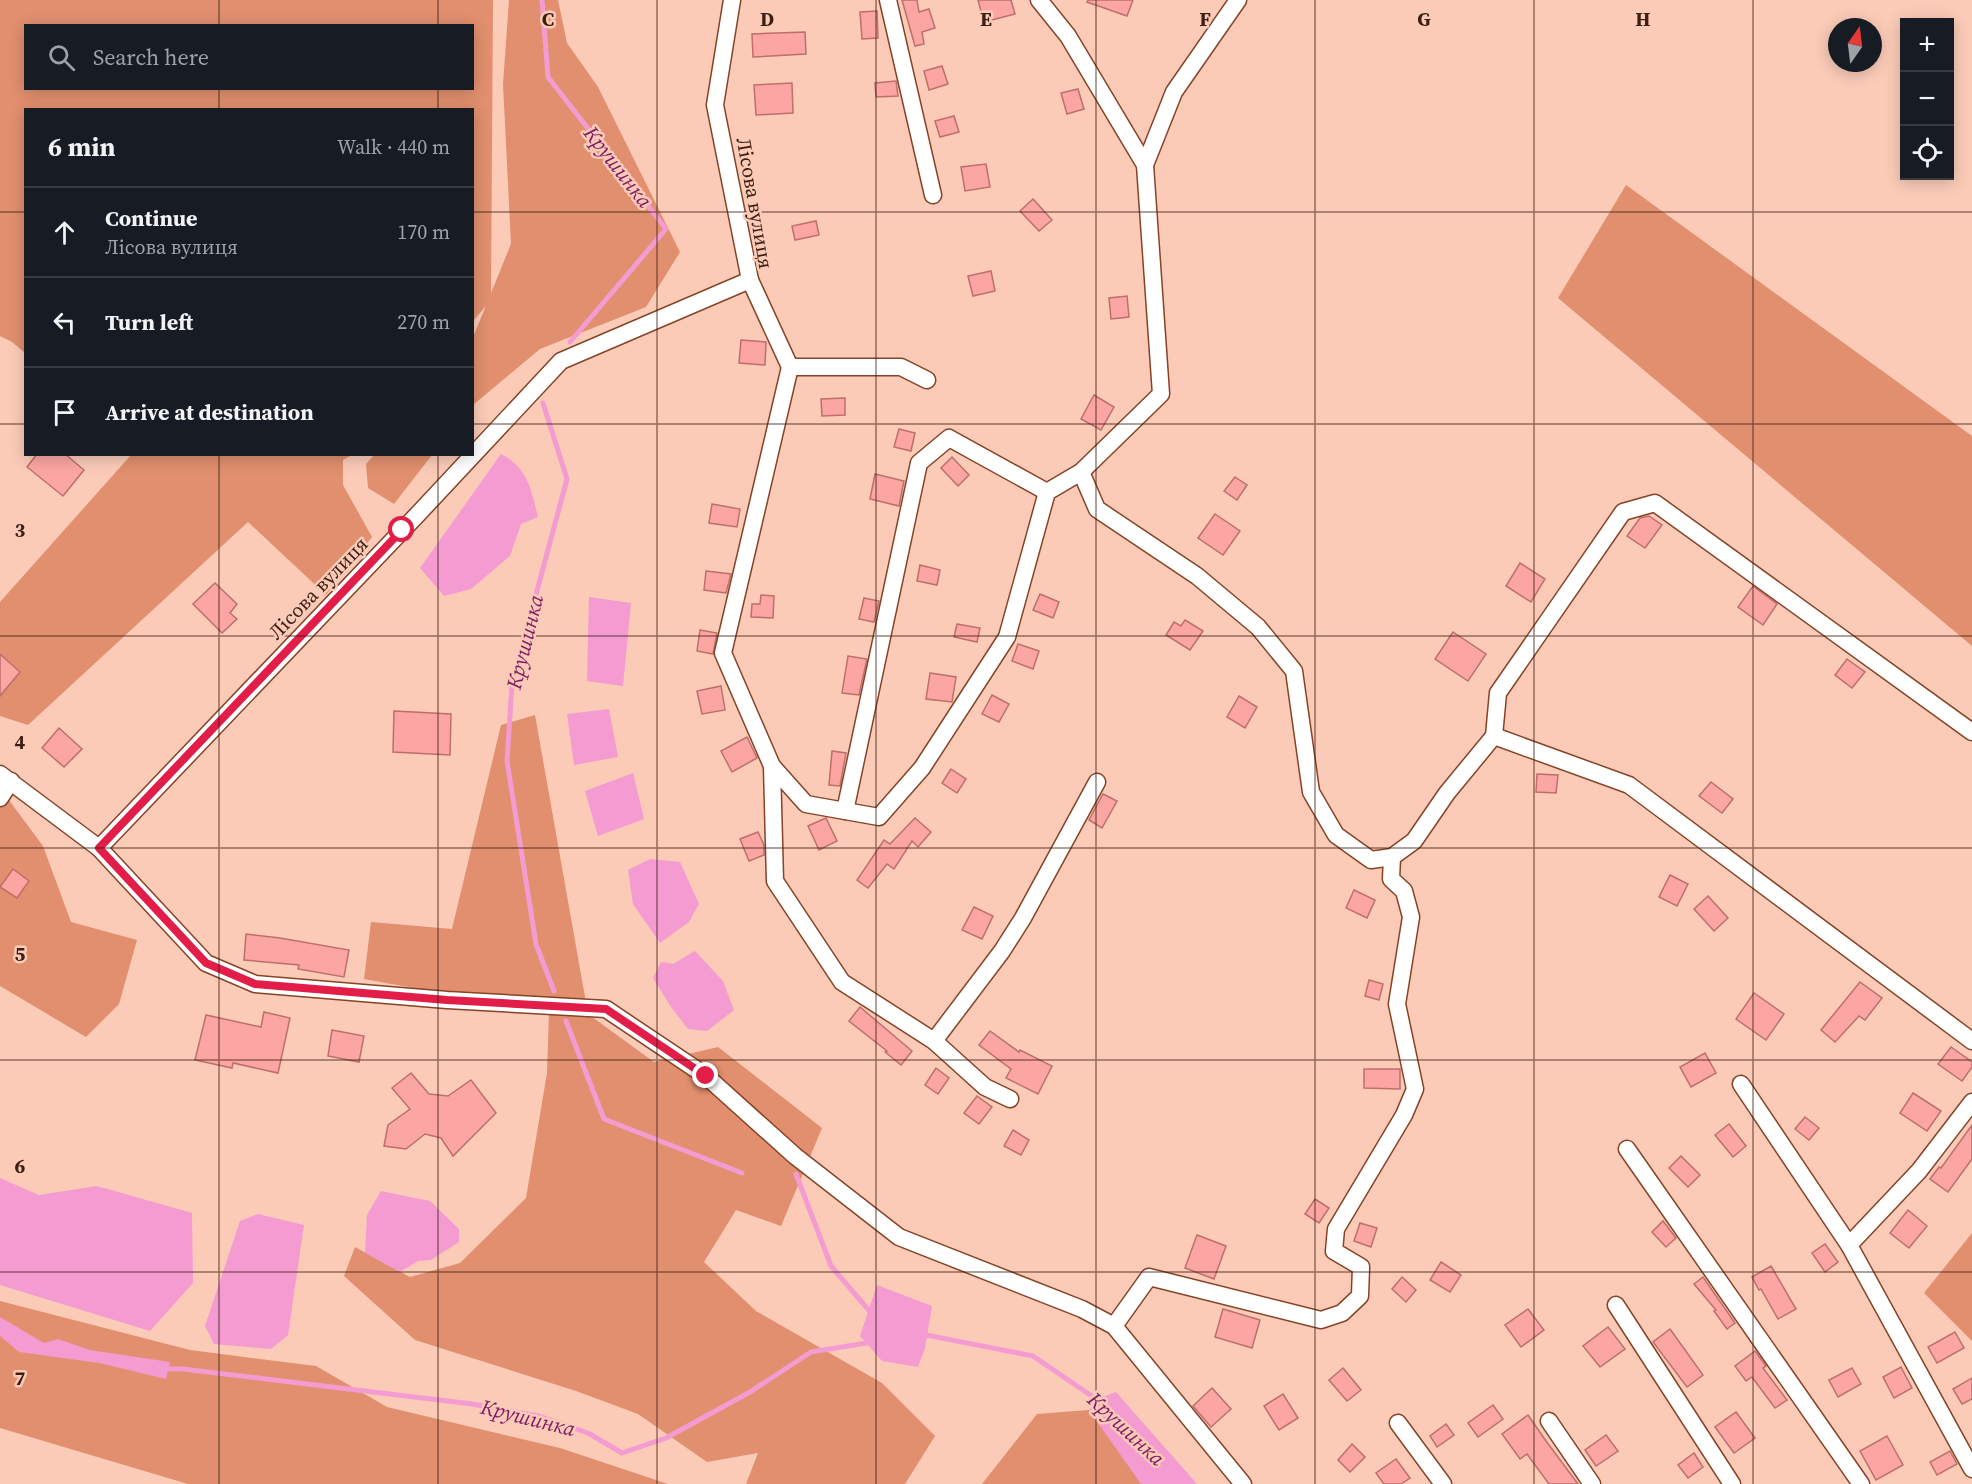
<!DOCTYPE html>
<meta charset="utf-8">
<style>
:root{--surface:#171b24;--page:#242831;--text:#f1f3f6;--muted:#9ea1a6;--line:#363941}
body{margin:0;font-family:"Source Serif 4",serif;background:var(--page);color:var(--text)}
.controls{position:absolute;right:18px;top:18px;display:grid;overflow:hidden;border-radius:0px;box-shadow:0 3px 15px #0003}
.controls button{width:54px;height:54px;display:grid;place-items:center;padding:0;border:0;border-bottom:2px solid var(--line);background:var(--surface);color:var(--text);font:30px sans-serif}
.compass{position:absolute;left:1828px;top:18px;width:54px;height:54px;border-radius:50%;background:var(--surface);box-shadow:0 3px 15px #0003;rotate:14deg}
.stop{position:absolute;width:18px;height:18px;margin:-14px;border:4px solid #e11d48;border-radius:50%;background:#fff}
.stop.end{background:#e11d48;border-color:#fff;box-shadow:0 2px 6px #0008}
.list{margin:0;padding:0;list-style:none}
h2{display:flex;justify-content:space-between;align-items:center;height:78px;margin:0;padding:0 24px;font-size:26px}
h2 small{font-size:20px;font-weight:400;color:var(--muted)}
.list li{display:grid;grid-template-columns:39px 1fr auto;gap:18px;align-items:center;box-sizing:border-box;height:90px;padding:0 24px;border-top:2px solid var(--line)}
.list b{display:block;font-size:22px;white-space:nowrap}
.list p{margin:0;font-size:20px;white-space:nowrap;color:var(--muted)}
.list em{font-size:20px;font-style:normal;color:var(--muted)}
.icon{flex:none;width:33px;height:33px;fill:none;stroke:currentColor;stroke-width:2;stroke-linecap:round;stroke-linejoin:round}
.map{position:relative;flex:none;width:1972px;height:1484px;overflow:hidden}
.search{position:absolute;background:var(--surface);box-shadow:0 3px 15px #0003;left:24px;top:24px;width:450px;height:66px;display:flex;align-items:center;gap:15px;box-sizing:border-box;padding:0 21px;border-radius:0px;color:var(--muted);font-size:22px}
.panel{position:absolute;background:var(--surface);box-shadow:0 3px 15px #0003;left:24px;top:108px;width:450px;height:348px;border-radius:0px}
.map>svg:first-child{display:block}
.green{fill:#e18f6e;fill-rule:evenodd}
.water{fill:#f49bd1}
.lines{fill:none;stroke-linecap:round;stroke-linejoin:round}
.stream{stroke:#f49bd1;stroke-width:5}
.building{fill:#fba6a2;stroke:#be6f6c;stroke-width:1.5}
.street-casing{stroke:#864326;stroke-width:19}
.street{stroke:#fff;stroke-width:16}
.route{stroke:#e11d48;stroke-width:8}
.grid{fill:none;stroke:#3c1e12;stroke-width:1.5;stroke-opacity:0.55}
.labels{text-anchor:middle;stroke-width:5;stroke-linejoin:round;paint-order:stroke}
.street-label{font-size:20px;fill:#3c1e12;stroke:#fbcbb8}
.water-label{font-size:21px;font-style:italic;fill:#831c64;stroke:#fbcbb8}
.grid-label{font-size:20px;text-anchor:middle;font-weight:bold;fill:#3c1e12;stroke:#fbcbb8;stroke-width:5;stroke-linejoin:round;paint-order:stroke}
</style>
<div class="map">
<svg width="1972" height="1484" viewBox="0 0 1972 1484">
<rect width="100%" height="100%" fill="#fbcbb8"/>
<g class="green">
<path d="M0,0H493L491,293L511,244L503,84L509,0H558L567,43L598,87L680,252L646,307L540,349L473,405V337L486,306L473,321L472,110H26L25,353L12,342L0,336ZM26,26H472V88H26Z"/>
<path d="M1626,185L1972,436V646L1558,298Z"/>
<path d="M131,455H352L343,460V485L372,537L326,595L248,522L28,725L0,716V602Z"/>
<path d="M374,455V454L432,455L394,504L368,488L366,464Z"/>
<path d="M535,715L588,1014L654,1062L718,1047L822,1128L781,1226L736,1210L704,1262L756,1311L882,1383L935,1436L905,1484H746L758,1453L707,1462L638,1414L576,1391L415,1340L344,1276L355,1247L410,1277L460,1263L526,1198L547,1073L549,1013L364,979L371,922L452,929L501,725Z"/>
<path d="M0,788L43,846L71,922L137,940L119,1004L86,1037L0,986Z"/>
<path d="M1972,1233V1341L1924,1293Z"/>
<path d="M0,1301L190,1350L316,1366L387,1407L560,1448L668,1484H188L0,1428Z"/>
<path d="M1089,1410L1142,1484H982L1037,1414Z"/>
</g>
<g class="water">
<path d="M501,454C528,468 531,489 538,517L521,524L510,556L471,589L444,596L420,568Z"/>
<path d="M589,597L631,603L623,686L587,681Z"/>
<path d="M609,709L618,757L574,765L567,714Z"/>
<path d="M633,773L644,819L598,836L585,791Z"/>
<path d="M650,859L680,862L699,904L689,922L660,943L633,904L628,870Z"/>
<path d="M695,951L723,981L734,1010L707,1031L688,1029L671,1007L653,978L661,962L673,964Z"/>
<path d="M0,1178L39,1195L97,1186L192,1213L193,1283L150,1331L0,1285Z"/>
<path d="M381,1191L430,1201L459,1229V1242L431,1260L418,1261L400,1272L365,1253L367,1215Z"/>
<path d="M258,1214L304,1225L288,1335L271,1349L214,1344L205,1326L240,1221Z"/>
<path d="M877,1285L932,1306L925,1348L918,1367L882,1361L860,1336Z"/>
<path d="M0,1317L44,1343L58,1339L90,1350L170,1362L166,1379L99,1363L19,1352L0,1336Z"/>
<path d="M1116,1392L1197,1484H1198H1141L1089,1410L1098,1399Z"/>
</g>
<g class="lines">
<g class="stream">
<path d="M542,0L548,77L666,229L570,342"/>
<path d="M543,403L567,479L512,684L507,761L536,944L554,991"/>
<path d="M566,1021L604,1119L742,1173"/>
<path d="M796,1174L831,1266L873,1315"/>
<path d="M921,1334L1033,1356L1102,1403"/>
<path d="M162,1369H183L472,1404L539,1416L588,1433L622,1453L666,1438L750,1392L811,1352L873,1342"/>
</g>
</g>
<g class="building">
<path d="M902,0H917L919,12L929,9L935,28L922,32L924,44L915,46Z"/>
<path d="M978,0H1011L1015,14L984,22Z"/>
<path d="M1088,0H1133L1127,16L1087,2Z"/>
<path d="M877,11L878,38L862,39L860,12Z"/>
<path d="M805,32L806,54L753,57L752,34Z"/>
<path d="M942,66L948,84L929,90L924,71Z"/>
<path d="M896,81L898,96L876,97L875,83Z"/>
<path d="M792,83L793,113L756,115L754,85Z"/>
<path d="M1078,89L1084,109L1067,114L1061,93Z"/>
<path d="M954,116L959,132L940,137L935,121Z"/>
<path d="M986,164L990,187L965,191L961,167Z"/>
<path d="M1033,199L1052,220L1039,231L1020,211Z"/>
<path d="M816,221L819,235L795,240L792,226Z"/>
<path d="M991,271L995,291L973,296L968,276Z"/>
<path d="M1127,296L1129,317L1111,319L1109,298Z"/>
<path d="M741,340L766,342L765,365L739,363Z"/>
<path d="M1094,395L1114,407L1101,430L1081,419Z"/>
<path d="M845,398V415L822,416L821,399Z"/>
<path d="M899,429L915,433L911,451L894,447Z"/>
<path d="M37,454H65L84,470L63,496L27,467Z"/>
<path d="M952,457L969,475L958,486L941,468Z"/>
<path d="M875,474L904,481L899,506L870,499Z"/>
<path d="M1235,477L1247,485L1237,500L1224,491Z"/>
<path d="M712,504L740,509L737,527L709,523Z"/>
<path d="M1215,514L1240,531L1223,555L1198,538Z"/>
<path d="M1649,516L1662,525L1645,548L1627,536L1640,518Z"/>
<path d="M1520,563L1545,579L1531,602L1506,586Z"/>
<path d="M920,565L940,570L937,585L917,581Z"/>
<path d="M706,571L731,574L726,593L704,590Z"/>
<path d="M215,583L237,604L230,613L237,619L222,633L193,604Z"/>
<path d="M1753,586L1777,604L1763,625L1738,607Z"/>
<path d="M1040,594L1059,602L1053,618L1033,610Z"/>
<path d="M761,595L774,596L773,618L751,617L752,604H760Z"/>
<path d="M864,598L879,601L874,622L859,619Z"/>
<path d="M1185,620L1203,631L1190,650L1166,635L1174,622L1181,626Z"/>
<path d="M957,624L980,628L977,642L954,637Z"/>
<path d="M700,630L717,633L713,654L697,651Z"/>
<path d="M1453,632L1486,654L1468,681L1435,659Z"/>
<path d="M1018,644L1039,651L1033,669L1012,661Z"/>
<path d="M0,654L20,672L0,696Z"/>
<path d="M848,656L867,659L859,695L842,693Z"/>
<path d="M1847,659L1865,672L1852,688L1835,675Z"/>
<path d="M930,673L956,677L952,702L926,699Z"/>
<path d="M721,686L725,710L702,714L697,691Z"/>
<path d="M992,695L1009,704L999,722L982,714Z"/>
<path d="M1239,696L1257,707L1245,728L1227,717Z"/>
<path d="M394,711L451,714L450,755L393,752Z"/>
<path d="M59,728L82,749L64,767L42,748Z"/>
<path d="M747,737L757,758L732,772L721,751Z"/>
<path d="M832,751L846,753L840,786L829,785Z"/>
<path d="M951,769L966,779L957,793L942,783Z"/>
<path d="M1537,774L1558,775L1556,793L1536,792Z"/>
<path d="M1711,782L1733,799L1722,813L1699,796Z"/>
<path d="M1103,794L1117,801L1102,828L1089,820Z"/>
<path d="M826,818L837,841L819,850L808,826Z"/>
<path d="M915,818L931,832L918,847L912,841L894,869L887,864L868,888L857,880L884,840L890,844Z"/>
<path d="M758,832L764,845V855L749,861L740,839Z"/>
<path d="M13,869L29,881L17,898L0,887Z"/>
<path d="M1670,875L1688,884L1677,906L1659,897Z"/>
<path d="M1354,890L1375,900L1367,918L1346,908Z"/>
<path d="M1708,896L1728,918L1714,931L1694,909Z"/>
<path d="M974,907L993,916L982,939L962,930Z"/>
<path d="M246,934L280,938L349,950L344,977L298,969L299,965L244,960Z"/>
<path d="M1369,980L1383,984L1379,1000L1365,996Z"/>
<path d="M1860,982L1882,998L1865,1020L1859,1016L1835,1042L1821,1030Z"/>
<path d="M1754,993L1784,1014L1766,1040L1736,1019Z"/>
<path d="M860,1007L912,1051L901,1065L885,1052L887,1051L849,1021Z"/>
<path d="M264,1012L290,1018L278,1073L233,1063L232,1068L195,1060L206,1015L261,1027Z"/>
<path d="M332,1030L364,1036L359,1062L328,1056Z"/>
<path d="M990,1031L1019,1052L1020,1050L1052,1066L1038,1094L1006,1078L1011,1069L979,1045Z"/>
<path d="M1951,1047L1972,1062V1067L1962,1081L1938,1064Z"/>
<path d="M1705,1053L1716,1073L1691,1087L1680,1067Z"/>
<path d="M936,1068L949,1078L938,1094L925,1085Z"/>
<path d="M1364,1069H1400V1089L1364,1088Z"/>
<path d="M411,1073L429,1094L448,1096L471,1080L496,1113L453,1156L441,1138L425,1134L406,1149L384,1146L388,1125L410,1109L392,1088Z"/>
<path d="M1913,1093L1941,1111L1927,1131L1900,1113Z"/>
<path d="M977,1096L992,1107L979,1124L964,1113Z"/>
<path d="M1805,1117L1819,1128L1809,1140L1795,1129Z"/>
<path d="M1729,1124L1746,1146L1733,1157L1715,1135Z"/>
<path d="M1972,1125V1159L1948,1192L1930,1179L1939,1167L1941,1168Z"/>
<path d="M1013,1130L1029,1140L1021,1155L1004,1146Z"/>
<path d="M1681,1156L1700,1175L1688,1187L1669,1168Z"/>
<path d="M1315,1199L1329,1208L1319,1223L1305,1214Z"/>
<path d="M1908,1210L1927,1226L1909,1248L1890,1233Z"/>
<path d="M1663,1221L1676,1238L1666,1247L1652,1232Z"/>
<path d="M1360,1223L1377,1228L1371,1247L1354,1241Z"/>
<path d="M1197,1235L1226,1246L1214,1279L1185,1268Z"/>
<path d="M1825,1244L1838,1262L1825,1272L1812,1253Z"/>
<path d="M1441,1262L1461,1275L1450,1292L1430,1280Z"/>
<path d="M1771,1266L1796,1309L1778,1319L1761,1289L1759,1290L1752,1277Z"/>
<path d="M1402,1277L1416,1290L1406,1302L1392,1289Z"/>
<path d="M1703,1277L1735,1323L1727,1329L1714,1311L1716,1310L1694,1284Z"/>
<path d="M1223,1309L1260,1320L1252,1348L1215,1337Z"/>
<path d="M1528,1309L1544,1330L1521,1347L1505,1325Z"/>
<path d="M1608,1327L1625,1349L1600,1367L1583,1346Z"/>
<path d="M1670,1329L1703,1375L1687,1387L1653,1342Z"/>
<path d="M1955,1332L1964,1348L1937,1363L1928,1347Z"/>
<path d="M1755,1351L1766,1366L1763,1368L1787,1400L1775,1408L1752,1377L1746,1381L1735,1366Z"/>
<path d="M1901,1367L1912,1388L1894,1398L1883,1377Z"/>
<path d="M1343,1368L1361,1390L1347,1401L1329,1380Z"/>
<path d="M1852,1368L1861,1384L1838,1397L1829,1380Z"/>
<path d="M1972,1378V1399L1962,1404L1953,1389Z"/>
<path d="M1212,1388L1231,1409L1211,1427L1193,1406Z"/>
<path d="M1283,1394L1298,1418L1279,1430L1264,1406Z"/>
<path d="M1493,1405L1503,1419L1478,1437L1468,1423Z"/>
<path d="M1736,1412L1755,1438L1734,1453L1715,1427Z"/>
<path d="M1528,1415L1546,1441L1578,1484H1549L1527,1454L1520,1459L1502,1434Z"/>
<path d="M1446,1424L1454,1435L1437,1447L1430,1436Z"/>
<path d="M1606,1435L1618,1451L1596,1466L1585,1450Z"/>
<path d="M1887,1436L1903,1465L1876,1480L1860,1451Z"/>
<path d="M1352,1444L1365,1457L1350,1472L1338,1460Z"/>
<path d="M1950,1451L1957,1464L1937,1475L1930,1462Z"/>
<path d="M1694,1453L1703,1467L1688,1478L1678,1465Z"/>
<path d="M1396,1459L1410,1478L1401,1484H1384L1376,1473Z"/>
</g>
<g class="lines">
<defs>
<g id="street">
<path d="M888,0L933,195"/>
<path d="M1145,165L1174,92L1238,0"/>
<path d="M750,280L790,367L723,653L772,766L775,881L842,982L934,1041L985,1087L1010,1099"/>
<path d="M790,367H901L927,380"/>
<path d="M1081,472L1097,509L1197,576L1258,627L1294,671L1311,792L1336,835L1371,860L1392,857L1414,841L1447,793L1494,736L1498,693L1623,512L1655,503L1972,732"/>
<path d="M1494,736L1629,785L1972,1041"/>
<path d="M772,766L806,804L879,817L922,768L1007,637L1047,492L1081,472L1161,394L1145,165L1068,36L1039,0"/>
<path d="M0,774L99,848L418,514L561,361L750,280L715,105L732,0"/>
<path d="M0,798L11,781"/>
<path d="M845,811L919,463L949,438L1047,492"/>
<path d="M99,848L206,963L255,984L447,1000L606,1009L706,1076L795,1156L899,1237L1082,1309L1114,1326L1243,1484"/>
<path d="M934,1041L1002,951L1023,918L1097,782"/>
<path d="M1741,1084L1849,1245"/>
<path d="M1972,1102L1919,1171L1849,1245L1972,1469"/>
<path d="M1627,1149L1861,1484"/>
<path d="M1616,1305L1732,1484"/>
<path d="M1114,1326L1149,1277L1321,1320L1342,1313L1360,1296L1361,1267L1334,1251L1336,1229L1404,1115L1415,1089L1397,1004L1411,917L1404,891L1391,879L1392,857"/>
<path d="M1549,1421L1592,1484"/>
<path d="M1398,1423L1443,1484"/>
</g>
</defs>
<use href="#street" class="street-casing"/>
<use href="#street" class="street"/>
</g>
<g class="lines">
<path class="route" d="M402,530L99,848L206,963L255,984L447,1000L606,1009L706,1076"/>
</g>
<path class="grid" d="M219,0V26M438,0V26M657,0V1484M876,0V1484M1096,0V1484M1315,0V1484M1534,0V1484M1753,0V1484M219,88V110M438,88V110M0,212H26M472,212H1972M0,424H26M472,424H1972M219,454V1484M438,454V1484M0,636H1972M0,848H1972M0,1060H1972M0,1272H1972"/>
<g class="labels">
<g class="street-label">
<text transform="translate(755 203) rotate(80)" y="7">Лісова вулиця</text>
<text transform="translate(318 588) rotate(-46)" y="7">Лісова вулиця</text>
</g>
<g class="water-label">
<text transform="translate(618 167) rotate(52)" y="7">Крушинка</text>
<text transform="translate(525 642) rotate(-76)" y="7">Крушинка</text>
<text transform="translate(528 1418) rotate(14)" y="7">Крушинка</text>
<text transform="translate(1126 1429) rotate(43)" y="7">Крушинка</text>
</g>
</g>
<g class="grid-label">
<text x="548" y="26">C</text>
<text x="767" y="26">D</text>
<text x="986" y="26">E</text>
<text x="1205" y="26">F</text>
<text x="1424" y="26">G</text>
<text x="1643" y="26">H</text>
<text x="20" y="537">3</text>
<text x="20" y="749">4</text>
<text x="20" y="961">5</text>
<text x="20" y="1173">6</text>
<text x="20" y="1385">7</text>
</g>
</svg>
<div class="controls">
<button>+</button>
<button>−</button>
<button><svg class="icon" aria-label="locate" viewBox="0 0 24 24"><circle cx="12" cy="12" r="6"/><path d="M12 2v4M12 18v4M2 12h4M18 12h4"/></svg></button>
</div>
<svg class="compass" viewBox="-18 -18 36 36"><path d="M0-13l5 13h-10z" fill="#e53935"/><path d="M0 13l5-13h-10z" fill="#9ea1a6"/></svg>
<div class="stop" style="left:402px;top:530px"></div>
<div class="stop end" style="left:706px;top:1076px"></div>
<div class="search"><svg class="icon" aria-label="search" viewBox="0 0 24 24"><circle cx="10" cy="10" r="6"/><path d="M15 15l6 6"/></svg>Search here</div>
<section class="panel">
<h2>6 min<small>Walk · 440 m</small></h2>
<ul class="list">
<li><svg class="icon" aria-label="ahead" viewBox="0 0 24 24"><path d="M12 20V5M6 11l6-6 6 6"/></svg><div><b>Continue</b><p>Лісова вулиця</p></div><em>170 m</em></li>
<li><svg class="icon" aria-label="left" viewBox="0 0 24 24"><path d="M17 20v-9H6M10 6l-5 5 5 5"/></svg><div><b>Turn left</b></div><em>270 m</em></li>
<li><svg class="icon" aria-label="arrive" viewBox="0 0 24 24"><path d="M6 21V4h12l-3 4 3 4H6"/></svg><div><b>Arrive at destination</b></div></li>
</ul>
</section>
</div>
